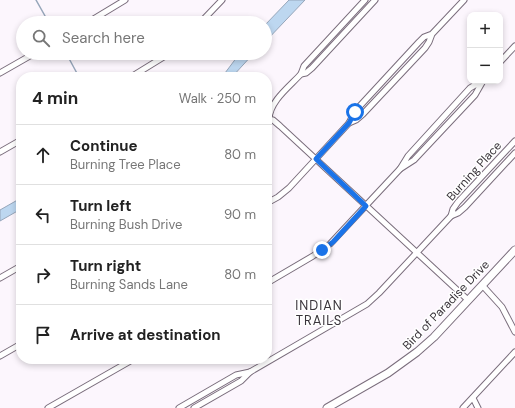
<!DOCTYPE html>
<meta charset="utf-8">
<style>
:root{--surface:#fff;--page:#f2f2f2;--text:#222;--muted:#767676;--line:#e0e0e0}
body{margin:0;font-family:"DM Sans",sans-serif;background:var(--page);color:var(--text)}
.controls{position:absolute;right:12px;top:12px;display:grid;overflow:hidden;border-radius:8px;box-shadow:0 2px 6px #0003}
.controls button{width:36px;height:36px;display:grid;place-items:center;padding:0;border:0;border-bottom:1px solid var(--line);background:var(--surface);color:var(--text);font:20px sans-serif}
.stop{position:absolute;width:12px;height:12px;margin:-9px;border:3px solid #1a73e8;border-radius:50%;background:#fff}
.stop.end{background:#1a73e8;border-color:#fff;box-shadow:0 1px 4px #0008}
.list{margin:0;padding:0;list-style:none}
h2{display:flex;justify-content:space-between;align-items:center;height:52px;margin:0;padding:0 16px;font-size:17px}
h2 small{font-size:13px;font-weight:400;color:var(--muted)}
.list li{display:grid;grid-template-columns:26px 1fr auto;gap:12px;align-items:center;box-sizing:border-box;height:60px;padding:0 16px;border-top:1px solid var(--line)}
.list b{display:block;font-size:15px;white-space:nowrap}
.list p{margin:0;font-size:13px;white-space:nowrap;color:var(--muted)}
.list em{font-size:13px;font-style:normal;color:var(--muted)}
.icon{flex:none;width:22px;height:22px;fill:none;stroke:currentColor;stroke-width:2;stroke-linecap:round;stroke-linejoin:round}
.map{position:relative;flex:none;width:515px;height:408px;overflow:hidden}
.search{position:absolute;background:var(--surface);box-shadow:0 2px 6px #0003;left:16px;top:16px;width:256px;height:44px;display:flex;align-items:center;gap:10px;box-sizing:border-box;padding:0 14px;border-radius:22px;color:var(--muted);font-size:15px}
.panel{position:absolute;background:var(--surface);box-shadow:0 2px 6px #0003;left:16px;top:72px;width:256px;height:292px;border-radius:16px}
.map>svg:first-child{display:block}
.water{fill:#bdd7f0;stroke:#96a6ba}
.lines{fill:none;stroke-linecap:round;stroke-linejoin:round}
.stream{stroke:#96a6ba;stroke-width:1.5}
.street-casing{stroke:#7a6d7c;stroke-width:7}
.secondary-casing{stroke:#7a6d7c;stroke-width:9}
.street{stroke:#fff;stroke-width:5}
.secondary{stroke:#fff;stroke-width:7}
.route{stroke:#1a73e8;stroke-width:5}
.labels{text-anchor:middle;stroke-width:3;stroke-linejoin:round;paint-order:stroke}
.street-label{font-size:12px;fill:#3a343b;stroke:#fff}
.neighbourhood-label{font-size:13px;letter-spacing:1px;fill:#3a343b;stroke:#fff}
</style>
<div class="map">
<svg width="515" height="408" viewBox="0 0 515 408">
<rect width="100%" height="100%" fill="#fcf6fd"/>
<g class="water">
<path d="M289,0H305L265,42V25Z"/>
<path d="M240,53H254L232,77H222Z"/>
<path d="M21,198V209L0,221V210Z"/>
</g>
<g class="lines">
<g class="stream">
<path d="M36,0L49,23"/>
<path d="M66,53L79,77"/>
</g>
<defs>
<g id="street">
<path d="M87,23L125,0"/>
<path d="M200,23L222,0"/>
<path d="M432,34L424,37L419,42L358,108L353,115L349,123L356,120L363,114L425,48L429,42L432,34L464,0"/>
<path d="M500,62L515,46"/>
<path d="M0,73L35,53"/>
<path d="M301,74L304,66L365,0"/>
<path d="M131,77L170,53"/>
<path d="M482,81L470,88L408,156L400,169L414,160L475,95L483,81"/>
<path d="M267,119L273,120L280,126L468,300"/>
<path d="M269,119C270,101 289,87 301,74L306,73L312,68L375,0"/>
<path d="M515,141L458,202L453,209L451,216L458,213L465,207L515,153"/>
<path d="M0,152L21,140"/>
<path d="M267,203L278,197L289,188L349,123"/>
<path d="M0,278L21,266"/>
<path d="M267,283L313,256L330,244L400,169"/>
<path d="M482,285L502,307L515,332"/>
<path d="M0,356L21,344"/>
<path d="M133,359L132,360L139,359"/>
<path d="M473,398L478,408"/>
<path d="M48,408L132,360"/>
<path d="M179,408L236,375L250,372L367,304L379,293L451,216"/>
<path d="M194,408L241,381L250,372"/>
<path d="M463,408L515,352"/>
</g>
<path id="secondary" d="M327,408L388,373L417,352L434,337L515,250"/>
</defs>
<use href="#street" class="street-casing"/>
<use href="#secondary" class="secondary-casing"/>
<use href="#street" class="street"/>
<use href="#secondary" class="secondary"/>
</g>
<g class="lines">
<path class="route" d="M322,250L333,242L366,206L316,159L349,123L355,112"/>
</g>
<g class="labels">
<g class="street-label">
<text transform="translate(474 171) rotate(-48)" y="4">Burning Place</text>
<text transform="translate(446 305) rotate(-46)" y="4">Bird of Paradise Drive</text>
</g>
<g class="neighbourhood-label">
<text x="319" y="310">INDIAN<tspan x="319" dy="15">TRAILS</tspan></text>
</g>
</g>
</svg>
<div class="controls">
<button>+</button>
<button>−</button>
</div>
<div class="stop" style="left:355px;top:112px"></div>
<div class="stop end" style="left:322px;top:250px"></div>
<div class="search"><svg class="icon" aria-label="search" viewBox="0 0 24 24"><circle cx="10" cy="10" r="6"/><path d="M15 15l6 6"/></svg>Search here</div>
<section class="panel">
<h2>4 min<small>Walk · 250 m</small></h2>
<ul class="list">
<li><svg class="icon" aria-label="ahead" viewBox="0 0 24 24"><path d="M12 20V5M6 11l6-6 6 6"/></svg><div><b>Continue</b><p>Burning Tree Place</p></div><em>80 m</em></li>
<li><svg class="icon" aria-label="left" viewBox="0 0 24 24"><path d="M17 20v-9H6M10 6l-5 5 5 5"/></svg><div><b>Turn left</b><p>Burning Bush Drive</p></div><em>90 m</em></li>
<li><svg class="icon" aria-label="right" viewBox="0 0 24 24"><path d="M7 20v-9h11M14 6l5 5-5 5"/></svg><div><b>Turn right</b><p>Burning Sands Lane</p></div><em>80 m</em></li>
<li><svg class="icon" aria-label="arrive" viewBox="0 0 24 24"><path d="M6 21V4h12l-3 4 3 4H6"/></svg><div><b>Arrive at destination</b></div></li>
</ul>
</section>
</div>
